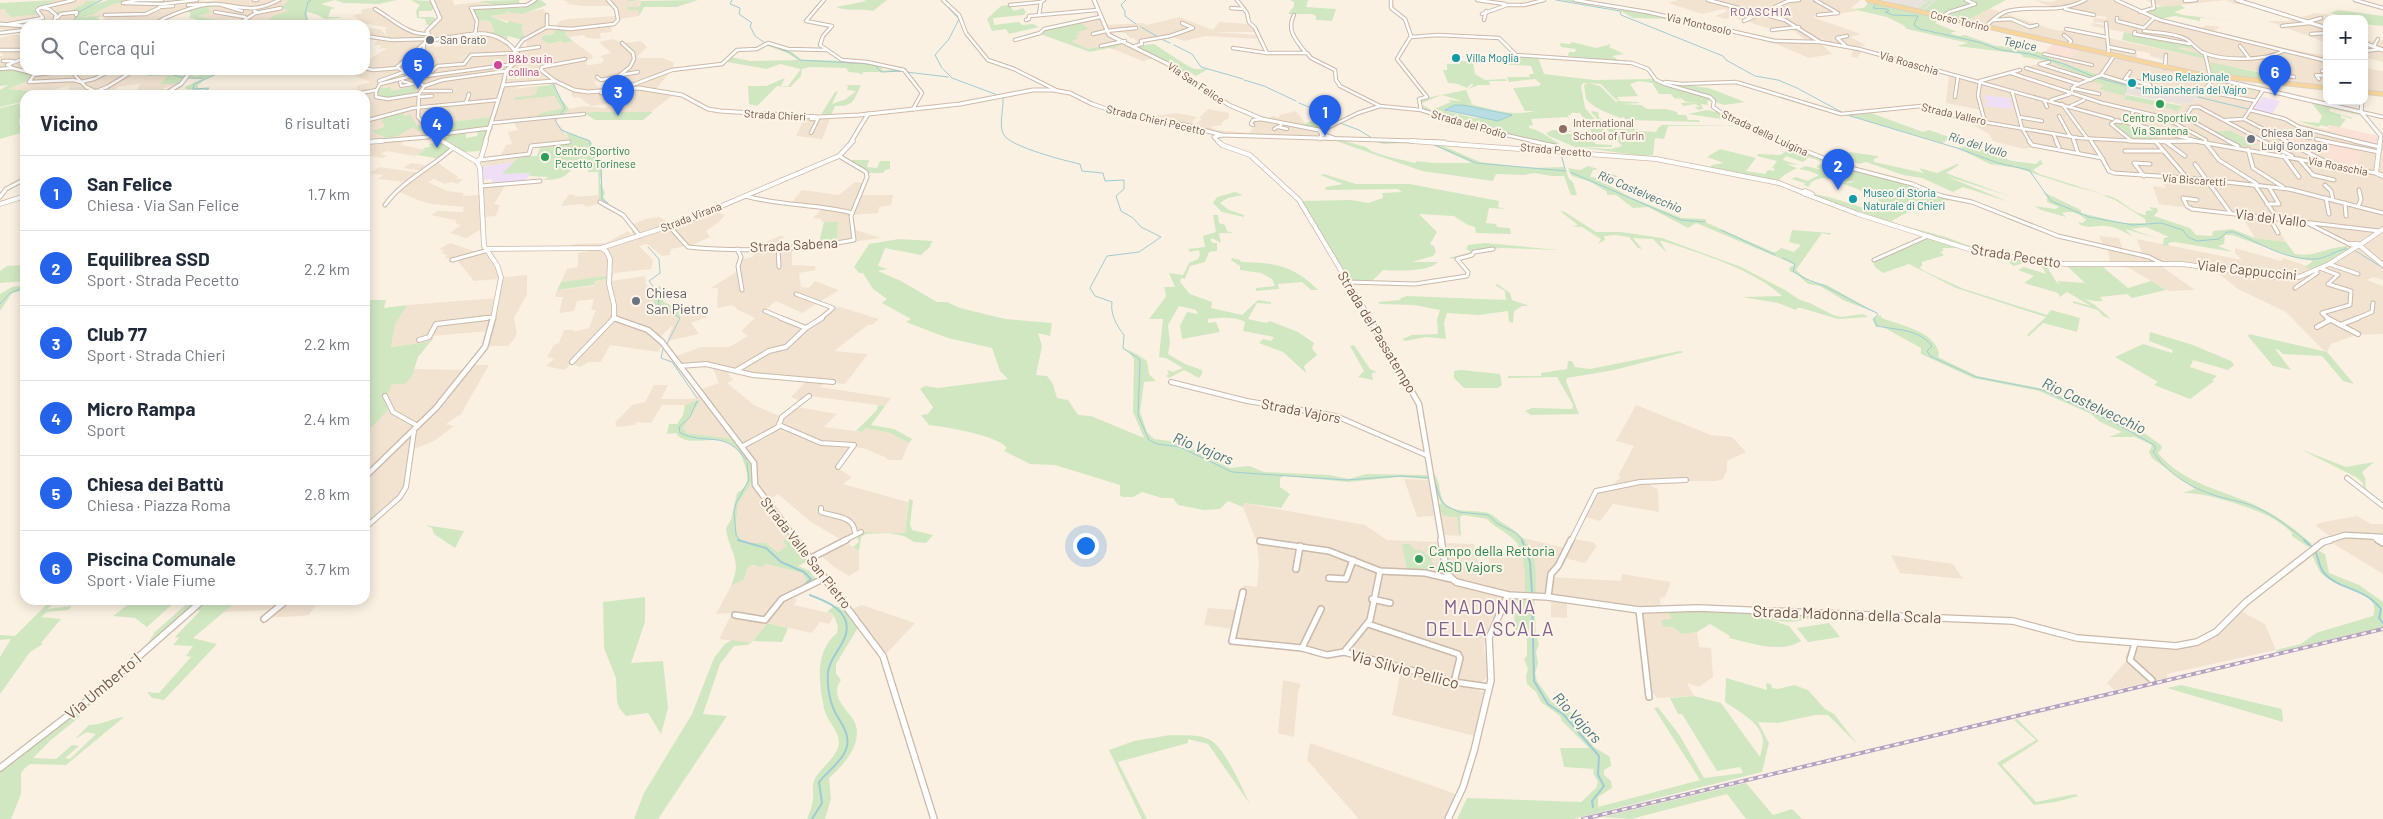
<!DOCTYPE html>
<html lang="it">
<meta charset="utf-8">
<style>
:root{--surface:#fff;--page:#f6f6f7;--text:#1f2937;--muted:#747a83;--line:#e0e1e3;--accent:#2563eb}
body{margin:0;font-family:Barlow,sans-serif;background:var(--page);color:var(--text)}
.controls{position:absolute;right:15px;top:15px;display:grid;overflow:hidden;border-radius:10px;box-shadow:0 2px 12px #0003}
.controls button{width:45px;height:45px;display:grid;place-items:center;padding:0;border:0;border-bottom:1px solid var(--line);background:var(--surface);color:var(--text);font:25px sans-serif}
.you{position:absolute;left:1085px;top:545px;width:18px;height:18px;margin:-12px;border:4px solid #fff;border-radius:50%;background:#1a73e8;box-shadow:0 0 0 8px #1a73e833}
.badge{display:grid;place-items:center;width:32px;height:32px;border-radius:50%;background:var(--accent);color:#fff;font-size:16px;font-weight:700}
.pin{position:absolute;translate:-50% -41px;filter:drop-shadow(0 1px 2px #0008)}
.pin::after{content:'';position:absolute;top:26px;width:18px;height:15px;background:inherit;clip-path:polygon(0 0,100% 0,50% 100%)}
.list{margin:0;padding:0;list-style:none}
h2{display:flex;justify-content:space-between;align-items:center;height:65px;margin:0;padding:0 20px;font-size:21px}
h2 small{font-size:16px;font-weight:400;color:var(--muted)}
.list li{display:grid;grid-template-columns:32px 1fr auto;gap:15px;align-items:center;box-sizing:border-box;height:75px;padding:0 20px;border-top:1px solid var(--line)}
.list b{display:block;font-size:19px;white-space:nowrap}
.list p{margin:0;font-size:16px;white-space:nowrap;color:var(--muted)}
.list em{font-size:16px;font-style:normal;color:var(--muted)}
.icon{flex:none;width:28px;height:28px;fill:none;stroke:currentColor;stroke-width:2;stroke-linecap:round;stroke-linejoin:round}
.map{position:relative;flex:none;width:2383px;height:819px;overflow:hidden}
.search{position:absolute;background:var(--surface);box-shadow:0 2px 12px #0003;left:20px;top:20px;width:350px;height:55px;display:flex;align-items:center;gap:12px;box-sizing:border-box;padding:0 18px;border-radius:15px;color:var(--muted);font-size:19px}
.panel{position:absolute;background:var(--surface);box-shadow:0 2px 12px #0003;left:20px;top:90px;width:350px;height:515px;border-radius:15px}
.map>svg:first-child{display:block}
.residential{fill:#f2e3d1}
.commercial{fill:#fbe1d6}
.industrial{fill:#eae3dd}
.education{fill:#eedff7}
.green{fill:#d1e7c2;fill-rule:evenodd}
.water{fill:#b8dde3;stroke:#9fccd4}
.lines{fill:none;stroke-linecap:round;stroke-linejoin:round}
.stream-far1{stroke:#9fccd4;stroke-width:1}
.stream{stroke:#9fccd4;stroke-width:2}
.pedestrian-casing{stroke:#cbb9a9;stroke-width:4}
.minor-far3-casing{stroke:#cbb9a9;stroke-width:4.5}
.minor-far2-casing{stroke:#cbb9a9;stroke-width:5}
.minor-far1-casing{stroke:#cbb9a9;stroke-width:6}
.minor-casing{stroke:#cbb9a9;stroke-width:8}
.tertiary-far3-casing{stroke:#cbb9a9;stroke-width:5}
.tertiary-far2-casing{stroke:#cbb9a9;stroke-width:5.5}
.tertiary-far1-casing{stroke:#cbb9a9;stroke-width:7}
.tertiary-casing{stroke:#cbb9a9;stroke-width:8}
.secondary-far1-casing{stroke:#d0bbaa;stroke-width:5}
.secondary-casing{stroke:#d0bbaa;stroke-width:5.5}
.primary-casing{stroke:#d7d0cc;stroke-width:5.5}
.pedestrian{stroke:#fff;stroke-width:2}
.minor-far3{stroke:#fff;stroke-width:2.5}
.minor-far2{stroke:#fff;stroke-width:3}
.minor-far1{stroke:#fff;stroke-width:4}
.minor{stroke:#fff;stroke-width:5}
.tertiary-far3{stroke:#fff;stroke-width:3}
.tertiary-far2{stroke:#fff;stroke-width:4}
.tertiary-far1{stroke:#fff;stroke-width:4.5}
.tertiary{stroke:#fff;stroke-width:5.5}
.secondary-far1{stroke:#fff;stroke-width:3}
.secondary{stroke:#fff;stroke-width:4}
.primary{stroke:#f7d69d;stroke-width:4}
.rail-casing{stroke:#b4a2c3;stroke-width:4}
.rail{stroke:#fef5e8;stroke-width:2;stroke-dasharray:5;stroke-linecap:butt}
.worship-dot{fill:#6b7280;stroke:#fef5e8;stroke-width:2}
.culture-dot{fill:#0f9aa8;stroke:#fef5e8;stroke-width:2}
.hotel-dot{fill:#d1479c;stroke:#fef5e8;stroke-width:2}
.leisure-dot{fill:#2e9e5b;stroke:#fef5e8;stroke-width:2}
.education-dot{fill:#8d6e63;stroke:#fef5e8;stroke-width:2}
.labels{text-anchor:middle;stroke-width:4;stroke-linejoin:round;paint-order:stroke}
.far-street-label{font-size:11px;fill:#71584a;stroke:#fef5e8}
.far-worship-label{font-size:11px;fill:#5b616d;stroke:#fef5e8;text-anchor:start}
.far-culture-label{font-size:11px;fill:#0d838f;stroke:#fef5e8;text-anchor:start}
.far-hotel-label{font-size:11px;fill:#b23c85;stroke:#fef5e8;text-anchor:start}
.far-leisure-label{font-size:11px;fill:#27864d;stroke:#fef5e8}
.far-education-label{font-size:11px;fill:#785e54;stroke:#fef5e8;text-anchor:start}
.far-neighbourhood-label{font-size:12px;letter-spacing:1px;fill:#7f628d;stroke:#fef5e8}
.far-water-label{font-size:12px;font-style:italic;fill:#42737d;stroke:#fef5e8}
.street-label{font-size:14px;fill:#71584a;stroke:#fef5e8}
.worship-label{font-size:14px;fill:#5b616d;stroke:#fef5e8;text-anchor:start}
.leisure-label{font-size:14px;fill:#27864d;stroke:#fef5e8;text-anchor:start}
.water-label{font-size:15px;font-style:italic;fill:#42737d;stroke:#fef5e8}
.near-street-label{font-size:16px;fill:#71584a;stroke:#fef5e8}
.near-quarter-label{font-size:19px;letter-spacing:1px;fill:#7f628d;stroke:#fef5e8}
</style>
<div class="map">
<svg width="2383" height="819" viewBox="0 0 2383 819">
<rect width="100%" height="100%" fill="#fbf1e2"/>
<g class="residential">
<path d="M56,0H94L86,1L85,4L71,10L55,12L59,15L78,12L75,18L62,25H25V30L0,33L5,29H0V9L7,11L5,13L12,18L24,14H38L36,8Z"/>
<path d="M134,0H200L169,4L163,7L219,0H289L281,7L288,11L261,25H222L224,24L223,21L197,16L211,12L206,9L207,4L176,13L153,25H120L126,21H101L109,16L80,18L92,15L113,4Z"/>
<path d="M434,0H453L454,5L479,2L495,6L494,8H477L478,20L490,21L494,32L430,39L428,32L441,18Z"/>
<path d="M562,0H628L629,2L640,0H657H641L637,13H641L639,16L619,19L611,26L612,32L600,33L601,39L586,38L584,35L569,37L565,34L566,30H564L546,35L549,44L561,41L564,43L573,41L592,55L593,58L586,61L587,65H590L602,63L604,60L600,56L611,53L599,42L612,39L623,43L641,41L647,47L636,58H663L674,63L673,69L656,89L676,93L651,112H592L564,116L569,109L584,106L605,108L623,100L631,88L627,86L611,88L610,83L593,81L601,90H577L556,81L507,84L505,79H518L536,72L507,76V71L520,57L518,49L527,48L526,39L521,33V27L524,26L489,16L505,14L507,12H529L543,9L548,14V27L556,26L560,21L569,19L615,16V10L611,6H583L567,4L568,2Z"/>
<path d="M1679,0H1861L1851,8L1857,11L1812,17L1861,34L1850,37L1866,45L1858,47L1863,50L1857,58L1851,57L1853,49L1820,43L1832,54L1809,58L1767,40L1808,42L1790,28L1774,30L1732,17L1725,19L1715,16L1728,11L1723,9L1702,14L1668,3Z"/>
<path d="M2034,0L2051,2L2058,0H2118L2155,18L2198,30L2206,25L2220,27L2211,33L2276,49L2281,48L2327,56V87L2279,81L2277,76L2262,72L2207,62L2209,74L2201,73L2167,67L2168,61L2150,56V53L2111,47L2137,54V59L1989,26L1982,31L1963,27L1967,24L1964,23L1989,8L2051,29L2062,31L2066,29L2188,55L2203,54L2179,49L2178,47L2188,44L2091,26L2092,23L2104,25V23L2093,22L2094,18L2106,19V17L2060,10Z"/>
<path d="M2145,0H2235L2245,4H2234L2226,0L2163,7Z"/>
<path d="M374,7L411,32L428,36L424,42L434,41V47L444,46L445,39L483,34L505,43L517,53L516,59L505,72L491,117L427,125L433,131L432,135L404,138L401,145L426,150L415,156L386,151L381,154L387,156L382,158L365,155V95H351L350,91L358,89L356,86L371,82L344,72L346,70H365V62L387,48L379,49L381,45H374L378,39L365,37V28L381,29L387,37L385,29L388,28L363,23L353,15L363,13L360,10Z"/>
<path d="M2315,13L2346,17V19H2327V43L2268,21H2289Z"/>
<path d="M1101,17L1106,25L1142,23L1147,25L1179,17L1213,30L1219,22L1250,24L1255,32H1213L1257,35L1259,39L1206,36L1184,41L1171,36L1142,41L1143,43L1139,44L1134,38H1130L1125,33L1107,31L1157,57L1143,61L1113,49L1118,47L1114,43L1088,49L1071,40L1077,32L1088,29L1079,21Z"/>
<path d="M12,35H25V70H146L147,76H169L160,84H178L163,88L167,91L165,92L153,91L143,95L135,94L140,84L117,87L114,92L129,91L125,94L116,95H72L74,92L69,89L68,86L45,92L7,89L22,84L0,69V56H4L0,51V38Z"/>
<path d="M2364,39L2374,42L2383,40V62L2366,58L2369,55L2364,54Z"/>
<path d="M2080,49L2261,90L2248,110L2287,121L2333,131L2332,135L2383,145V280L2373,277L2367,280L2383,286V334L2356,335L2331,344L2327,352L2322,349L2286,312L2238,289L2212,268L2160,265L2195,290L2168,291L2129,268L2110,263L2108,250L2105,248L2099,236L2119,238L2123,250L2142,254L2137,239L2242,260L2235,253V248L2281,261L2283,258L2307,266L2305,267L2341,253L2348,246L2305,223L2272,219L2286,242L2255,238L2241,215L2159,204L2153,186L2166,188L2160,177L2111,173L2100,158L2032,147L2024,149L1996,142L1992,140L1990,135L1966,120L1983,121L1980,110L1946,103L1949,73L1979,81L2048,61L2104,85L2100,88L2127,95L2123,99L2171,109L2177,112L2182,105L2168,102L2192,104L2198,97L2186,92L2127,85L2047,57L2049,54Z"/>
<path d="M2364,68L2383,71V93L2364,91Z"/>
<path d="M521,84L520,87L511,89L540,86L535,95L516,97V99L554,96L562,108L538,114L558,117L557,123L562,127L570,141L528,146L526,154L520,156L515,162L482,167V160L500,157L506,145L512,144L508,132L518,130L513,121L494,122V118L503,86Z"/>
<path d="M614,89V92H616L606,104L591,106L579,97L574,98L571,94L574,91Z"/>
<path d="M1208,109L1229,113V118L1221,123L1223,125L1210,127L1217,130L1249,133L1255,126L1252,123L1255,120H1273L1269,117L1274,116L1278,118L1280,115L1296,111L1305,123L1302,125L1321,134L1320,137L1231,135L1144,117L1176,113L1197,117L1192,122L1196,124L1202,119L1199,118Z"/>
<path d="M805,117H831L822,139L796,136Z"/>
<path d="M411,163L431,166L438,163L458,177L457,179H463L458,184L451,182L445,184L434,179L428,182L447,191L464,193L462,196L479,195V188L507,183L494,204L500,205L496,216L485,217L486,233L480,234V230L466,238L450,233L461,225L457,224L455,220L431,215L438,211L463,212L464,207L430,204L418,200L394,190L406,182L378,179L383,175L369,173L380,167L422,173L424,171L403,168Z"/>
<path d="M855,182L864,183L860,195H893L891,205L879,207L878,213L853,215L856,230L881,238L837,244L838,222H822L821,219L813,218L823,208L790,204L802,190L839,195Z"/>
<path d="M569,194L575,195V197L599,195L602,203L586,207L584,204L561,206Z"/>
<path d="M710,210L725,215L719,222L706,231L710,237L688,247L686,246L671,249L670,255L662,256L647,244L639,246L653,260L651,269L614,273L611,281L645,276L646,284L653,292L656,308L679,317L684,311L700,309L707,317L691,323L699,334L667,341L673,325L660,337L663,342L658,352L610,345L601,362H589L580,367L572,363L564,370L546,366L554,359L547,357L554,345L559,343L564,330H575L574,332L589,328L596,310H591L594,299L577,301L574,311L559,313L563,297H555L557,290L594,286L595,281L607,279L608,277L561,282L567,269L578,267V253L589,251L587,247H571L573,244L606,243L628,231L632,235V225L645,219L659,217L673,224Z"/>
<path d="M780,236H784L780,246L792,245V265L815,266L816,270L799,273L801,287L809,288L815,281L839,290L802,313L776,301L765,310L807,327L834,308L840,307L879,319L872,325H868L834,351L868,354L845,384L827,382L820,387L891,398L885,406L810,396L803,402L791,397L807,380L760,376L725,369L733,380L727,383L754,405L779,416L798,407L837,414L824,427L862,432L866,428L890,433L909,443L902,460H887V458L866,449L855,447L841,465L839,469L852,477L843,484L908,502L905,533L861,532L844,541L859,551V570L849,576L834,567L818,553L840,539L811,522L778,494L772,498L764,495L795,535L782,541L787,546L778,552L766,543H746L738,537L736,524L738,504L752,482L753,471L733,439L687,433L683,428L701,399L685,405H662L651,423L636,422L635,425L617,427L615,423L632,405L645,402L654,385H668L661,399H690L696,398L698,394L696,391L719,383L712,366L682,367L674,357L701,347H729L748,336L741,331L755,318L738,310L733,305L717,308L718,288H711L736,272L737,260L753,257L754,247Z"/>
<path d="M450,243L477,252L488,250L501,268L504,277L527,275V294L514,318L517,334L514,339L508,346H484L488,331L433,336L427,342L391,347L395,325L407,305L497,298L500,279L474,281L456,259L451,260L445,257L447,255L442,253L444,250L439,249Z"/>
<path d="M473,365H489L461,414L446,424L454,426L434,441L412,450L405,490L375,521H365V434L385,405L382,397L388,394L392,383L412,376L413,369L469,370Z"/>
<path d="M1636,405L1711,435L1732,437L1746,452L1727,461V470L1723,479L1716,481H1633L1613,484L1621,477L1618,476L1634,446L1616,441Z"/>
<path d="M1404,479L1428,480L1434,516L1417,517Z"/>
<path d="M1641,483L1651,484V486L1658,489L1659,512L1613,504L1600,521L1585,517L1597,493Z"/>
<path d="M1244,503L1365,525L1387,540L1439,542L1445,576L1380,569L1337,551L1255,538L1243,507Z"/>
<path d="M1438,507L1457,517L1461,536L1443,535Z"/>
<path d="M2357,516L2371,524H2383V574L2324,538L2330,536L2316,526L2319,523Z"/>
<path d="M1523,538L1565,548L1559,561L1546,575L1548,577L1547,595L1536,594V576L1531,546Z"/>
<path d="M1573,539L1593,542L1597,546L1585,563L1565,558Z"/>
<path d="M1257,543H1269L1337,554L1377,573L1371,593L1369,615L1366,623L1348,646L1340,652L1326,653L1236,639L1245,592L1242,591L1243,585L1257,587L1259,563Z"/>
<path d="M1443,543L1474,544L1477,559L1488,568H1491L1488,557L1524,558L1525,593L1500,592L1459,581L1452,577Z"/>
<path d="M1891,555L1953,564L1963,579L1900,573Z"/>
<path d="M766,564L802,573L810,587L789,597L797,599L794,605L833,614L834,616L829,624L820,622L812,633L767,623L751,643L719,639L732,613L716,614L731,586L744,579L748,567Z"/>
<path d="M1382,574H1426L1505,596L1486,633L1484,649L1488,666L1487,678L1480,683L1459,679L1463,656L1458,650L1429,644L1372,624L1377,585Z"/>
<path d="M1622,574L1671,582L1665,597L1660,598L1661,608L1646,609L1550,596L1551,577L1621,581Z"/>
<path d="M1551,599L1567,602V618L1551,617Z"/>
<path d="M238,600H319L309,615L301,616L263,618L273,610L223,612Z"/>
<path d="M862,605L915,623L885,655L852,609Z"/>
<path d="M1208,608L1237,610L1232,629L1204,625Z"/>
<path d="M2239,610L2265,624L2276,650L2167,674V678L2114,690L2107,683L2127,660L2125,657L2131,645L2186,646L2205,641Z"/>
<path d="M1642,612H1668L1673,619V627L1682,634L1697,632L1699,647L1711,648L1713,677L1699,687L1687,683L1694,696L1657,698L1652,692Z"/>
<path d="M1369,626L1422,645L1454,653L1458,656V661L1452,678L1353,652L1351,648Z"/>
<path d="M1401,670L1485,692L1474,736L1392,715Z"/>
<path d="M1283,680L1301,684L1298,691L1294,737L1278,733Z"/>
<path d="M1310,743L1456,794L1455,797L1445,819H1359L1307,760Z"/>
</g>
<g class="commercial">
<path d="M2054,43L2080,49L2071,59L2043,53Z"/>
<path d="M2330,125L2378,136L2377,144L2332,135L2333,131L2327,129Z"/>
<path d="M2310,138L2361,149L2360,158L2355,166L2343,164L2313,149L2304,150L2285,139L2310,142Z"/>
</g>
<g class="industrial">
<path d="M1883,0H1936L1962,7L1950,10L1942,16Z"/>
<path d="M2128,87L2177,94H2193L2198,96L2192,104L2168,102L2126,94Z"/>
</g>
<g class="education">
<path d="M1982,95L2010,98L2013,109L1985,106L1987,100Z"/>
<path d="M2263,97L2280,101L2272,114L2253,109Z"/>
<path d="M515,162L503,174L532,173L524,181L491,183L493,179L483,180L482,167Z"/>
</g>
<g class="green">
<path d="M56,0L36,8L38,14C29,16 22,14 12,18L5,12L6,10L0,9V3Z"/>
<path d="M101,0L91,6L108,0H134L113,4L92,15L81,17L101,16L96,18L100,19L90,25H62L75,18L77,13H65L58,17L55,12L71,10L84,4L86,1Z"/>
<path d="M289,0H397L379,4L343,3L335,0L321,4L335,8L331,9L328,17H341L339,18L325,19L318,15L307,12L308,21L315,23L306,25L300,21L289,25H261L275,15L288,11L281,7Z"/>
<path d="M411,0L430,1L434,7L431,11H419V17H433L436,19L430,25H427L425,19L417,18L416,11L420,5Z"/>
<path d="M519,0L520,5H504L521,8L536,0H541L547,5L523,14L507,12L505,14L490,16L507,23L510,21L524,25L521,28L525,38L522,40L508,36L506,37L510,38L504,39L488,34L494,31L490,21L478,20L473,10L495,8V5L479,2L484,1Z"/>
<path d="M628,0H640V1L698,0L677,7H644L641,13H637L639,10H628L627,7H639L641,2L639,0L628,2Z"/>
<path d="M863,0H887L873,11C860,8 849,12 836,7L867,1Z"/>
<path d="M1290,0H1308L1306,7L1336,9L1332,21L1316,20V16L1312,14H1288L1294,6V2Z"/>
<path d="M1559,0H1574L1675,19L1633,18L1617,9Z"/>
<path d="M1922,0L1933,1L1922,10L1926,9L1936,0H1965L1973,4L1950,10L1942,16L1897,5L1902,6L1898,4L1899,3L1918,9L1928,2Z"/>
<path d="M1968,0H2006L1968,20L1944,16L1949,13L1976,5Z"/>
<path d="M1869,2L1940,17L1935,23L1957,32H1951L1952,34L1960,36L1965,35L1996,46L2019,47L2048,54L2047,57L2127,85L2193,94H2177L2128,87L2125,96L2099,89L2104,85L2092,81L2095,79H2089L2048,61L2023,57L2021,54L1957,46L1968,43L1907,29L1903,25L1887,17L1852,9L1864,8Z"/>
<path d="M207,4L220,5L207,8L212,12L197,16L224,21L225,24L188,25L196,19L189,18L191,14L188,11Z"/>
<path d="M1009,5L1014,11L1023,8L1026,12L1024,15L993,18L994,25L1019,22L1022,25L1033,24L1039,27L1009,34L1006,29L992,31L987,19L1001,6Z"/>
<path d="M2180,5L2185,8L2174,12L2183,15L2248,23L2205,18H2200V21L2175,16L2160,19L2145,12L2157,7Z"/>
<path d="M2338,10L2383,16V26L2364,24V19H2346V17L2331,13Z"/>
<path d="M1079,21L1089,29L1078,32L1080,34L1075,36L1079,38L1072,41L1088,49L1114,43L1122,44L1113,49L1109,48L1090,52L1040,34L1043,30Z"/>
<path d="M557,28L567,30L565,34L573,41L564,43L561,41L549,44L542,40V36L553,34Z"/>
<path d="M2124,32L2188,44L2194,49L2179,47V49L2203,54L2206,59L2122,40Z"/>
<path d="M1572,42L1596,48L1611,44L1609,47L1624,54L1612,56L1621,62L1568,56L1569,52H1575L1576,49L1561,47L1560,43L1570,44Z"/>
<path d="M768,43L793,53L802,60C814,60 826,60 839,61V59L867,62L881,66L883,71L894,69L904,72H863L862,75L859,73L849,72L846,68L810,67L802,69L801,76L791,86L792,87L777,86L757,106L749,104L748,86H766L785,78L781,86H788L801,69L780,64L767,69L727,62L731,57L750,61L798,60L787,53L765,45Z"/>
<path d="M1154,44L1188,66L1195,69H1208L1196,76L1188,71L1183,73L1136,46Z"/>
<path d="M1500,55L1538,57L1544,74L1594,80L1654,79L1708,96L1712,100L1707,101L1708,105L1701,104L1703,109L1698,110L1695,107H1700L1695,104L1683,106L1681,103L1700,102H1686L1678,96L1681,99L1674,98L1671,94H1659L1652,83L1639,81L1630,84L1638,96L1617,97L1620,101L1614,98L1601,84L1583,83L1581,86L1585,108L1611,138L1586,137L1594,136L1580,113H1571V115H1568L1569,117L1531,119L1533,125L1529,126V128C1541,130 1548,138 1559,143L1556,145L1480,128L1422,110L1421,99L1466,90L1472,104L1465,103C1489,108 1511,117 1535,111H1525L1513,88L1539,86L1541,84L1535,79L1509,82L1507,77H1530L1529,74H1534L1531,66L1502,64ZM1442,95L1462,101L1447,100L1451,102L1432,110L1422,105V103ZM1455,105H1461L1508,114L1475,118L1446,111Z"/>
<path d="M1460,61L1473,62L1475,74L1485,80L1506,79L1507,81H1489L1490,85H1478L1469,89L1473,85L1472,83L1467,88L1458,84L1448,83L1443,70H1447V64H1460Z"/>
<path d="M2210,62L2272,75L2275,81L2216,74L2212,73Z"/>
<path d="M9,68L32,75L26,82L8,89L43,92L39,95H25V101L0,107V90L8,85L0,86V69Z"/>
<path d="M146,70H178L186,76L178,84H160L168,76H147L145,73Z"/>
<path d="M185,70L190,71L195,76L229,70L207,78L198,85V88H209L208,94L194,95L200,91L186,89L185,87L202,79H188L189,73Z"/>
<path d="M552,82H554L558,95L569,109L564,116L537,119L538,114L562,108L554,96L515,100L516,97L535,95L539,86L510,90L549,85Z"/>
<path d="M1661,82L1709,88L1745,102L1724,105L1715,102L1712,98Z"/>
<path d="M1588,83L1600,86L1617,103L1616,101L1637,102L1640,103L1622,104L1641,105L1647,109H1666L1677,112L1678,115H1686L1688,120H1699L1700,122L1627,120L1623,117L1620,118C1607,112 1596,110 1586,99L1584,85Z"/>
<path d="M845,85H861C853,101 855,106 835,106L831,115L820,116L835,92L838,91L832,104L846,99L856,91L847,90L848,86Z"/>
<path d="M414,86L419,88L415,89L416,94L389,98L377,97L378,89L390,87L392,91Z"/>
<path d="M2127,95L2182,106L2177,112L2171,109L2123,99Z"/>
<path d="M2310,101L2358,113L2359,115L2330,108L2329,111L2353,118L2351,119L2341,115V118L2346,119L2340,127L2328,125V127L2320,125L2319,127L2297,121L2319,123L2322,116Z"/>
<path d="M25,102V114L19,119V125H25L24,132L0,139V108Z"/>
<path d="M1707,110L1717,112L1745,125L1668,126L1664,139L1655,138L1653,155L1643,156L1578,147L1611,149L1622,146L1591,112L1592,111L1598,112L1599,118L1607,122L1639,130H1623L1656,132L1658,128L1662,125H1742L1724,117L1721,119L1688,114Z"/>
<path d="M402,111L404,116L411,115L417,126L420,125L423,130L417,131L413,127C395,138 391,142 372,131L385,127L379,116Z"/>
<path d="M592,112H653L643,120H595L584,113Z"/>
<path d="M1320,113L1326,114L1337,123L1321,131L1302,125L1313,120Z"/>
<path d="M1871,113L1923,132L1929,130L1952,138L1942,143L1847,115Z"/>
<path d="M491,117L488,127L436,134L433,133L426,125Z"/>
<path d="M2114,123C2134,121 2146,131 2163,141L2134,140Z"/>
<path d="M488,129L480,151L463,152L436,136L441,135L439,137H448V134L466,131V138L477,136L478,130Z"/>
<path d="M1553,130L1574,131L1561,133L1581,135L1582,137L1578,138L1595,141V144L1612,145V147H1575L1549,136L1546,133Z"/>
<path d="M2212,131H2231L2258,145L2241,147Z"/>
<path d="M566,132L589,140L592,143L591,149H594L600,154L598,159L605,165L603,166L600,182L605,193L603,197L607,202L599,199C598,190 599,181 598,172H588L589,164H578C564,177 563,180 543,180L549,177L529,176L531,173L502,174L520,156H537L541,145L570,142Z"/>
<path d="M1337,139L1366,147C1373,155 1404,160 1415,163L1417,161L1434,163H1472L1427,142L1383,144L1372,140L1432,141L1480,162L1531,168L1565,167L1569,179L1573,182L1577,195H1571L1564,176H1552L1534,173L1524,175L1496,174L1493,181L1422,171L1336,141L1309,140Z"/>
<path d="M441,142L452,148L440,159L417,155L425,150L422,149L431,146L428,144Z"/>
<path d="M1980,144L1976,147L2012,161L2036,164L2041,159V162L2044,163L2033,170L2039,174L2103,194L2072,186L2017,168L1990,164L1957,148Z"/>
<path d="M1793,147L1862,173L1901,181L1957,200C1940,199 1903,212 1891,222L1946,237L1986,252H1981L1867,217L1817,197L1814,194C1831,197 1847,202 1863,208L1881,198L1836,181H1830L1848,183L1857,181C1853,181 1849,182 1845,182C1832,180 1822,174 1810,183L1811,184L1808,187L1804,185L1805,183L1791,179L1796,177L1807,181L1819,175L1809,171L1799,169L1805,166L1823,170L1816,167L1823,163L1828,164L1809,157L1803,162L1786,156L1783,160L1798,165L1786,164L1797,168L1784,175L1778,181L1709,168L1712,165L1724,163L1707,157L1720,149L1756,158L1746,171L1765,174L1768,170L1774,171L1775,169L1772,168L1777,161L1757,156L1758,154L1780,155Z"/>
<path d="M1850,152L1877,156L1879,157L1874,159V162L1924,173L1919,168L1937,173L1957,164L1959,165L1946,173L2012,197L1946,176L2009,202L1963,187L1953,192L1922,178L1903,175L1866,162L1859,164L1850,160L1854,158L1849,153Z"/>
<path d="M847,160H869L867,167L877,168L880,161H890V169L885,170L883,173H868Z"/>
<path d="M1588,166L1598,169L1593,170L1590,177L1602,178L1608,173L1618,176L1603,182L1630,197L1682,218L1705,219L1707,220L1705,222L1773,252H1776L1781,248L1794,252L1801,245L1789,242L1792,230L1831,233L1830,235L1822,233L1796,270L1809,281L1827,285L1877,313L1845,301L1820,286L1808,284L1797,274L1789,271L1790,267L1795,265L1789,262L1696,223L1688,228L1648,207L1633,208L1616,195H1607V192L1591,182L1572,176L1568,168L1580,170Z"/>
<path d="M1324,174L1356,184H1410L1499,201L1498,207L1506,209L1489,208L1486,223L1496,224L1497,227L1510,228L1511,234L1476,233L1475,227L1468,225L1454,216L1419,214L1437,232L1430,244L1434,246L1436,252L1433,256L1412,262H1438C1429,272 1397,271 1383,270L1370,283L1349,281L1301,201L1351,200L1368,203L1383,198L1382,193L1402,192L1398,189L1326,190L1325,187L1343,184L1320,175Z"/>
<path d="M1235,192L1243,195L1228,198L1220,203L1229,210L1244,215V217L1222,212L1213,203L1217,197Z"/>
<path d="M2043,192L2081,210V213L2122,223H2146L2145,219L2115,200L2102,195C2120,195 2129,213 2146,215L2145,212L2148,210L2153,211L2149,207L2157,208L2158,211L2154,216L2190,228L2196,235L2212,236L2213,231L2232,229L2255,238L2286,242L2295,254C2314,258 2329,246 2348,246V249L2315,270L2305,267L2313,261L2293,257L2232,235H2225L2224,244L2218,246L2233,252L2175,242L2168,243L2169,246L2163,245L2164,238L2169,237L2146,227L2131,229L2159,239L2125,229L2132,236H2131C2122,230 2110,225 2099,226C2091,227 2088,228 2079,224L2078,222L2082,223L2086,220C2081,214 2070,210 2062,213L2066,217L2041,210L2034,206L2055,209L2059,207L2047,202V197Z"/>
<path d="M1560,211L1565,212L1596,232H1621L1662,238L1741,267L1785,290L1800,300L1810,303L1833,315L1841,317L1863,314L1868,317L1838,319L1801,308H1797L1796,310L1778,303L1742,297L1782,296C1753,269 1699,253 1662,241H1660L1667,253L1653,239L1633,238L1642,249L1638,248L1629,237L1616,235L1604,236L1605,240L1598,244L1601,239L1582,227L1571,226L1578,225Z"/>
<path d="M1213,215H1218L1219,223L1225,225L1227,231L1233,233H1219L1221,243L1212,238L1210,240L1213,243H1217V251L1209,252L1205,262L1190,266L1185,279L1181,278L1180,282L1190,294L1212,302L1211,308L1242,315L1258,300L1271,302V304L1257,303L1248,319L1266,323L1270,321L1298,332L1314,343L1312,348L1317,355L1304,366L1306,373L1283,352L1259,343L1263,339L1271,341L1274,337L1243,331L1245,322C1234,316 1220,318 1208,319V323L1216,322L1220,332L1182,339L1180,326L1187,312L1198,314L1196,310L1179,306L1168,325L1170,343L1168,354L1185,364L1202,370V374L1199,378L1184,370L1169,378L1166,376L1169,374L1167,370L1173,372L1183,368L1166,358L1159,357L1163,319H1149L1165,298L1166,295L1164,287H1175L1169,273L1183,275L1189,263L1198,259L1200,255L1199,250L1190,252L1188,249L1205,247L1203,236L1216,232Z"/>
<path d="M824,222H838L837,244L818,245Z"/>
<path d="M1926,238L1954,246L1956,248H1943V251L1940,252L1944,255L1942,256L1922,262V266L1919,267L1924,271L1964,289L2047,315L2051,310L2080,318L2077,332L2043,323L2029,336L2027,335L2046,317L1956,288L1909,264L1883,273L1875,267L1873,261Z"/>
<path d="M899,239L933,241L930,245L931,246L921,255L885,248L878,266L887,269L878,271L901,281L937,302H947L960,308L1005,319L1052,323L1050,336L1038,333L1042,346L1036,375L1047,376L1053,384L1057,398L1068,400L1078,415L1091,416L1144,438L1133,412L1134,359L1129,352L1122,349C1132,350 1138,355 1147,361L1149,374L1156,381L1144,382L1140,412L1147,432L1154,439L1178,442L1230,468L1249,466L1264,472L1329,475L1349,479L1366,474L1427,475L1428,479L1399,477L1349,482L1284,476L1280,478V487L1290,494L1281,508L1244,503L1243,507L1228,501L1220,509L1204,510L1178,505L1173,498H1162L1142,492L1133,497H1122L1120,495V485L1055,465L1030,464L1004,451L1007,448C997,435 946,427 929,425L921,415L928,414L933,407L920,389L925,386L938,388L1008,379L1000,371L992,348L948,338L906,322L911,319L882,303L887,299L873,289L863,273H859L854,267L869,244Z"/>
<path d="M1486,243L1559,250L1501,248L1473,251L1471,254L1456,257L1455,259L1448,258L1469,253L1470,251L1466,249L1468,245Z"/>
<path d="M1973,251L2045,264L2057,283L2095,305L2111,319L2103,316L2098,310L2073,303V301L2091,306L2067,292L2060,297L2058,293L2024,283L2034,276L2018,270L2024,267L2046,274L2041,265L2020,261L2023,263L2014,266L2007,261L1986,257L2001,259Z"/>
<path d="M1232,258L1240,260L1241,262C1276,263 1293,265 1318,290H1311L1302,282L1278,284L1279,289L1256,291V288L1275,286L1272,279L1261,273L1240,270V266L1231,260Z"/>
<path d="M25,265V281L0,283V271L7,266Z"/>
<path d="M2067,266L2103,267L2128,288L2151,281L2166,290L2132,298L2127,294L2100,297L2103,301C2088,303 2066,293 2057,281L2085,283Z"/>
<path d="M608,276L607,279L595,281L594,285L557,290L561,282Z"/>
<path d="M1497,284L1510,293L1512,300L1527,305L1528,306H1522L1514,311L1513,323L1509,322L1508,311L1479,315L1447,313L1444,323L1446,339L1426,337L1405,341L1402,339L1412,335L1438,334L1437,320L1440,310L1414,305L1380,304L1378,302L1400,300L1401,298L1407,296L1506,300L1505,291L1495,285Z"/>
<path d="M25,285V290L12,293L0,311V294L12,287Z"/>
<path d="M660,286L664,290L662,298L664,302L684,311L679,317L655,308L653,292L649,289Z"/>
<path d="M365,300H386L384,308L407,305L395,325L391,347L427,342L435,336L418,357L412,376L405,384H392L388,394L383,397L388,410L365,434V380L369,382L370,379L365,377Z"/>
<path d="M1880,315L1882,318C1901,326 1933,330 1939,353L1938,357L1977,376L2044,389L2122,422L2144,433L2161,445L2162,448L2158,453C2184,484 2220,489 2255,505C2276,515 2294,528 2312,544L2308,547L2292,536V533C2276,517 2258,511 2237,504C2218,498 2203,493 2183,493L2195,489L2152,458L2149,452L2152,445L2135,437H2109L2122,432L2100,422L2091,414L2039,391L1973,378L1921,354V348L1883,327H1876L1872,319Z"/>
<path d="M2150,332L2193,345L2231,361L2234,365L2228,370L2193,360L2190,367L2217,376L2212,380L2214,381L2190,399L2154,385L2158,382L2115,357L2143,344L2172,353L2173,350L2149,341Z"/>
<path d="M2249,334L2327,352L2354,384L2343,381L2322,356L2283,354L2279,350L2275,349L2291,370L2273,366L2248,336Z"/>
<path d="M1354,345L1370,369L1377,372L1372,373L1373,380L1358,377L1364,371L1350,346Z"/>
<path d="M1680,351L1684,352L1614,370L1567,378L1566,381L1579,414L1531,415L1525,411L1532,408L1572,409L1573,405L1557,377L1508,378V376H1541V373L1567,369L1568,361H1572L1575,367L1590,369Z"/>
<path d="M1461,370L1500,374L1502,385L1498,388H1464L1454,378V371Z"/>
<path d="M701,399L683,428L687,433L733,439L751,463L753,471L752,482L738,504L736,524L738,537L746,543H766L778,552L787,546L782,541L791,537L810,560L798,566L810,571L817,581L809,585L802,573L766,564L762,567L753,565L748,567L744,579L731,586C743,557 729,554 726,528L731,520L737,493C745,488 748,484 747,474C736,415 691,456 676,433L667,434L669,424H677L683,415L685,405Z"/>
<path d="M878,405L885,406L871,425L894,429L912,439L909,443L890,433L866,428L862,432L856,431L877,410Z"/>
<path d="M2300,449L2346,467L2374,462L2362,472L2365,478L2366,490L2383,503V507L2368,498L2362,482L2356,477Z"/>
<path d="M1432,472C1443,481 1437,497 1447,505C1458,514 1474,509 1488,513C1495,515 1497,520 1503,523C1537,544 1536,555 1536,594L1525,593C1524,574 1527,551 1512,538C1503,530 1494,527 1487,519L1463,515L1460,517L1461,535L1459,534L1457,517L1444,516L1438,507L1441,503L1436,492Z"/>
<path d="M909,499L913,500L910,524L912,530L933,535L926,543L914,542L904,536L888,533L866,534L861,537L859,551L853,547L859,542L856,534L861,532L905,533Z"/>
<path d="M425,525L464,531L455,548L434,534L432,528Z"/>
<path d="M1402,544H1410L1415,550H1422L1429,557L1436,558L1431,559L1433,565L1430,566L1431,573L1407,570Z"/>
<path d="M2317,550L2325,554L2329,573L2359,585L2383,602V627L2277,652L2276,650L2301,644L2316,633L2373,616C2383,589 2335,589 2321,573C2317,568 2315,561 2312,555Z"/>
<path d="M645,597V622L631,663L663,661L668,708L661,734L648,713L626,716L620,709L617,702L616,678L604,648L603,602Z"/>
<path d="M1516,597L1534,598L1536,635L1539,644L1536,652L1538,663L1535,673L1537,681L1552,702L1570,711L1580,731L1594,747L1610,757L1611,766L1604,770V775L1611,781L1612,788L1598,797V807L1700,780L1654,708L1658,707L1680,736L1704,778L1743,773L1740,767L1717,771L1682,714H1678L1670,698L1694,696L1721,703L1760,757C1761,752 1763,746 1763,741C1762,723 1738,711 1725,702L1726,678L1767,690L1766,683L1771,684L1772,688L1778,689L1794,685L1808,690L1825,709L1834,714L1858,745L1828,715H1815L1778,723L1758,722L1769,743L1762,772L1573,819H1457L1467,798L1581,802L1596,788L1598,782L1593,773L1594,769L1564,767L1560,748H1589L1562,721L1560,716L1541,702L1536,692L1527,684L1526,676L1528,669L1524,659L1527,656V631L1515,630L1514,613L1525,615L1526,610H1513L1507,605L1510,598Z"/>
<path d="M51,600H58L47,609L71,606L69,610L47,612L41,617L61,619L41,643L43,644L30,652L0,694V657L11,639L0,640V635L15,636Z"/>
<path d="M134,600H177L147,627L135,618L113,616Z"/>
<path d="M191,600H201L144,649L155,632Z"/>
<path d="M206,600H238L193,638L217,644L164,700L152,698L147,692L159,693L191,657L186,656L193,646L173,645L179,638L175,637L200,611L194,609Z"/>
<path d="M834,606L847,609L859,626L836,664V674L841,680C829,696 847,709 854,721C865,742 843,766 829,778L831,799L825,819H807C810,812 813,804 813,797C813,790 812,784 815,778C822,767 838,756 839,743C839,729 826,721 824,708C819,683 814,652 837,633L838,626L833,614L827,612Z"/>
<path d="M1699,611H1743L1789,626L1801,641C1780,654 1751,643 1729,638L1730,636L1710,624L1697,632L1682,634L1673,627L1663,626L1661,620L1672,619L1668,612Z"/>
<path d="M1754,611L1782,616H1785L1782,612L1817,616C1796,624 1774,625 1754,611Z"/>
<path d="M767,623L788,628L782,642L753,641Z"/>
<path d="M1829,623L1840,637L1808,642L1797,628Z"/>
<path d="M732,640L751,643L747,645L734,646L720,664L703,714L727,716L658,819H634L644,793L692,714L714,658L725,644Z"/>
<path d="M2181,685L2282,709L2283,722L2167,688Z"/>
<path d="M102,693L77,719L51,740L33,758L56,759L72,745L79,746L65,758L70,759L96,734L87,732L75,739L89,725C102,725 112,718 124,717L66,765L30,764L25,768L21,773V794L11,819H0V771Z"/>
<path d="M2017,719L2039,741L2002,765L2036,802L2075,794L2078,796L2056,802L2034,805L1997,763L2036,740L2014,720Z"/>
<path d="M1170,735C1182,736 1201,733 1212,741C1226,751 1242,788 1250,804L1208,744L1188,739V743L1118,762L1147,819H1142L1109,750L1134,741Z"/>
<path d="M1746,783L1773,815L1792,809L1802,819H1746L1727,794L1631,819L1602,817Z"/>
</g>
<path class="water" d="M1455,105H1463L1512,115L1498,121L1445,110Z"/>
<g class="lines">
<g class="stream-far1">
<path d="M732,0L730,4L740,8L739,14L752,23L750,26L755,36L765,43"/>
<path d="M1126,0L1121,5L1125,11V16L1136,24"/>
<path d="M1556,0L1620,11L1621,15L1723,56L1726,60L1755,76L1778,80L1797,88L1847,115L1957,148L1998,163L2029,170L2051,201L2089,217L2133,225L2161,223L2183,230L2188,237L2197,241L2219,239L2227,232H2234C2259,243 2288,261 2316,259C2329,258 2337,248 2350,249"/>
<path d="M1879,0L1873,8L1887,9L1889,11L1885,12L1893,15L1918,16L1914,25L1920,29L1978,42L2001,50L2030,54L2064,64L2094,77"/>
<path d="M71,25L79,12L102,0"/>
<path d="M309,25L305,14L308,2L311,0"/>
<path d="M1141,27L1158,37"/>
<path d="M1161,39L1170,43"/>
<path d="M767,44L791,53L800,60L870,64L876,66L881,72L904,71"/>
<path d="M1174,45L1192,54L1201,67L1243,79"/>
<path d="M942,68L935,55L949,39L959,19L945,4"/>
<path d="M943,69L952,78L1003,97C1004,108 998,126 1004,135C1011,147 1066,161 1080,164L1082,171L1103,173L1105,181L1124,180V189L1116,196L1121,211L1133,218L1141,227L1161,237L1139,252L1107,256L1090,288L1095,296L1112,302C1110,314 1117,326 1124,335L1123,348L1140,360L1138,415L1149,440L1157,444L1180,447L1232,472L1346,480L1401,476L1430,478"/>
<path d="M149,70L148,75L171,74L183,78"/>
<path d="M906,72L948,77"/>
<path d="M191,78H202"/>
<path d="M2098,78L2140,89L2192,94"/>
<path d="M1244,80L1264,86L1296,101"/>
<path d="M553,83L565,108L559,116"/>
<path d="M202,95L209,88L193,89L194,84L226,70"/>
<path d="M2198,97L2248,109"/>
<path d="M1299,103L1327,114L1337,122"/>
<path d="M557,118L555,120L561,130L590,141V149"/>
<path d="M1340,123L1359,130L1372,138"/>
<path d="M1469,124L1528,139"/>
<path d="M1378,142H1399"/>
<path d="M1432,144L1476,163L1566,171"/>
<path d="M591,150L594,158L601,165L602,199L608,203"/>
<path d="M1561,154L1565,169"/>
<path d="M1570,172L1681,220L1705,222"/>
<path d="M632,228L636,235"/>
<path d="M1721,230L1775,255"/>
<path d="M648,247L659,259L660,273L649,281L658,293L659,305L680,318L667,344"/>
<path d="M2354,250L2383,268"/>
<path d="M1783,258L1795,264L1793,271C1806,281 1815,281 1828,288C1845,296 1860,306 1877,313"/>
<path d="M0,304L10,293L25,287"/>
<path d="M1878,314L1874,319L1877,326C1897,330 1919,329 1932,346L1927,351L1930,356L1976,377L2043,390L2117,424L2154,445L2156,449L2153,451C2165,472 2191,488 2214,495C2227,500 2242,501 2255,507C2274,515 2290,528 2306,541"/>
<path d="M663,349L661,358L672,362L697,398"/>
<path d="M697,401L690,417L679,427L680,433C709,446 725,429 746,460"/>
<path d="M1434,480L1441,500L1446,506L1459,512L1488,515L1498,524L1516,533L1523,541"/>
<path d="M740,541L736,535L734,512L736,503L749,480L747,463"/>
</g>
<g class="stream">
<path d="M738,540L766,548L781,562L804,572L811,579L804,585"/>
<path d="M1522,540L1530,562L1532,593"/>
<path d="M2304,540L2312,547"/>
<path d="M2315,550C2318,557 2319,567 2324,573C2339,590 2364,587 2381,609L2379,618L2383,623"/>
<path d="M810,595C823,600 842,607 846,622C851,641 830,654 828,672C827,685 829,698 834,710C839,721 850,732 847,746C844,760 828,771 819,782L822,803L812,819"/>
<path d="M1532,597L1534,681L1548,704L1563,714L1599,756L1598,775L1604,786L1592,801L1593,807"/>
</g>
<defs>
<g id="pedestrian">
<path d="M2044,54L2092,65"/>
<path d="M400,82L401,86L413,84L402,81"/>
</g>
<g id="minor-far3">
<path d="M136,0H162"/>
<path d="M137,0L123,3L162,4L197,0"/>
<path d="M254,0H257"/>
<path d="M824,0L806,21L832,26L823,36L820,45L842,60L867,62L904,70L922,93L913,109"/>
<path d="M943,0L959,15L966,33L988,60L1014,69L1058,91"/>
<path d="M1237,0L1247,13L1249,22L1255,28L1267,53H1307L1311,58L1335,70L1336,80L1340,86L1380,106L1421,110L1480,129L1537,142"/>
<path d="M1391,0V8L1405,19L1411,36L1397,59L1427,97L1419,99L1421,110"/>
<path d="M1477,0L1505,4"/>
<path d="M1575,0L1647,12L1775,41L1820,42"/>
<path d="M1708,0L1785,20L1820,42L1859,49L2113,119"/>
<path d="M1815,0L1838,13L1818,15"/>
<path d="M2116,0L2160,20L2327,61"/>
<path d="M2355,0L2383,8"/>
<path d="M2185,1L2196,0"/>
<path d="M188,5L205,4"/>
<path d="M222,5L242,11"/>
<path d="M1010,5L1041,2"/>
<path d="M159,7L173,6"/>
<path d="M40,8L74,0"/>
<path d="M42,8L49,9L56,15L53,25"/>
<path d="M1231,8L1244,9"/>
<path d="M375,9C393,19 407,35 428,34"/>
<path d="M2065,9L2094,15"/>
<path d="M215,12L245,17"/>
<path d="M2140,12L2154,8L2153,0"/>
<path d="M256,13L281,8"/>
<path d="M1482,14L1507,5H1524L1544,0"/>
<path d="M105,15L146,14L159,8"/>
<path d="M547,15V27"/>
<path d="M1039,15L1041,2L1044,0"/>
<path d="M1294,15C1286,30 1296,40 1305,52"/>
<path d="M1942,17L1949,12L1975,4L1966,0"/>
<path d="M57,18L61,14L77,12L76,15"/>
<path d="M2117,18V21L2144,28L2154,18"/>
<path d="M1026,20L1029,19V16L1097,10"/>
<path d="M1484,20L1486,11"/>
<path d="M1994,20L2011,19L2030,27L2037,25"/>
<path d="M1744,21L1788,1L1799,0"/>
<path d="M252,22L240,23L257,12L254,11"/>
<path d="M2307,22L2321,18"/>
<path d="M2106,23L2109,55"/>
<path d="M9,24L43,18L37,10L40,8"/>
<path d="M152,25C167,16 197,4 214,4C242,5 250,15 279,0"/>
<path d="M2282,26L2310,23"/>
<path d="M1985,27C1992,21 1999,13 2008,11C2035,4 2057,15 2085,0"/>
<path d="M2066,29L2106,37"/>
<path d="M1772,30L1799,27"/>
<path d="M1106,31L1136,28"/>
<path d="M2144,31C2157,33 2174,33 2186,39C2192,42 2196,50 2204,53C2223,61 2265,61 2283,51"/>
<path d="M2135,32L2134,34L2190,44"/>
<path d="M0,33L25,30"/>
<path d="M1093,34L1106,31"/>
<path d="M2311,34L2327,33"/>
<path d="M475,35L477,21L471,8L527,5L535,0"/>
<path d="M2064,35L2071,41L2069,45"/>
<path d="M365,36L392,40L428,39"/>
<path d="M1411,37L1438,35L1499,38L1516,55L1632,63L1648,69L1656,80L1665,84L1710,97L1714,101L1713,107L1722,113L1783,142"/>
<path d="M1015,40L1040,33L1044,29L1100,17"/>
<path d="M427,41L397,67L424,86L419,94L418,117L431,132L430,136"/>
<path d="M1845,45L1837,38L1847,36"/>
<path d="M1101,46L1125,41"/>
<path d="M1135,46L1142,44L1141,41L1170,36L1193,28L1182,23"/>
<path d="M2240,46L2249,58"/>
<path d="M2374,46L2378,39"/>
<path d="M2109,47L2134,52"/>
<path d="M1233,48L1267,53"/>
<path d="M516,49L523,40L547,27L571,29L614,24L618,20L616,9L608,0"/>
<path d="M0,50H25"/>
<path d="M517,50L539,47"/>
<path d="M2365,51L2381,49"/>
<path d="M2205,54L2210,75"/>
<path d="M423,56L424,44"/>
<path d="M3,61H13"/>
<path d="M2270,61L2277,83"/>
<path d="M2049,62L2040,64L2091,80"/>
<path d="M11,67L7,65L25,58"/>
<path d="M365,68L373,70L398,68"/>
<path d="M2026,68L2078,84"/>
<path d="M2165,68L2166,55"/>
<path d="M0,69L12,68L32,73L34,75L29,82L73,80L81,82L94,79L112,70"/>
<path d="M83,70H92"/>
<path d="M2322,71L2327,70"/>
<path d="M71,72L81,70"/>
<path d="M2011,73L2102,103L2166,118"/>
<path d="M2274,73L2294,77"/>
<path d="M34,75L70,70L86,87L95,91"/>
<path d="M407,75L413,69"/>
<path d="M621,75L638,72"/>
<path d="M2101,75L2138,86L2200,93"/>
<path d="M426,76L514,64"/>
<path d="M408,77L380,84L376,91V97L388,99L419,94"/>
<path d="M597,77L601,80L616,77"/>
<path d="M2126,78L2150,85"/>
<path d="M2125,79L2130,72"/>
<path d="M2319,79L2316,75L2327,76"/>
<path d="M379,81L404,72"/>
<path d="M420,81L438,66L464,64L471,55L518,53"/>
<path d="M555,81L541,70L542,67L585,59"/>
<path d="M1980,81L2020,70"/>
<path d="M1665,82L1682,84L1736,82L1841,114L1921,106L1966,119L2079,138L2154,142"/>
<path d="M1980,82L1978,96L1985,122"/>
<path d="M424,86L442,80L506,71"/>
<path d="M627,87L672,70L722,64L737,50L757,49L768,43L788,49L826,50"/>
<path d="M2072,88L2099,94"/>
<path d="M422,91H451"/>
<path d="M2012,91L2022,128L2030,142"/>
<path d="M2204,91L2256,101"/>
<path d="M2203,92L2213,79"/>
<path d="M361,93L377,90"/>
<path d="M601,93H612"/>
<path d="M612,93L611,82L630,67L634,59L633,53L622,43"/>
<path d="M2237,93L2243,85"/>
<path d="M86,95L107,87L135,70"/>
<path d="M111,95H144"/>
<path d="M419,97L432,96"/>
<path d="M1955,97L1958,76"/>
<path d="M2044,100L2047,107"/>
<path d="M2051,100L2070,94L2074,86L2101,75L2114,56"/>
<path d="M466,103L469,94"/>
<path d="M2062,104L2087,138"/>
<path d="M2071,106L2084,100"/>
<path d="M2250,110L2285,119L2299,127L2359,142"/>
<path d="M2133,111L2132,114L2142,127"/>
<path d="M2361,112L2383,117"/>
<path d="M2059,116L2070,136"/>
<path d="M2019,117L2042,121"/>
<path d="M2167,119L2206,140"/>
<path d="M2244,119L2288,142"/>
<path d="M2244,119L2263,90"/>
<path d="M2117,120L2121,122L2115,121Z"/>
<path d="M2226,120L2244,119"/>
<path d="M365,121L413,108L497,100"/>
<path d="M2116,121L2111,124L2132,141"/>
<path d="M2125,122L2201,142"/>
<path d="M491,123L584,114"/>
<path d="M1253,125L1251,124L1253,120L1262,119"/>
<path d="M1279,127L1287,129"/>
<path d="M1274,129L1281,125"/>
<path d="M1321,131L1358,113L1380,106"/>
<path d="M2270,132L2278,131L2310,138"/>
<path d="M811,133L818,119H811L812,116"/>
<path d="M2053,133L2057,142"/>
<path d="M1322,134L1334,138"/>
<path d="M2073,138L2074,142"/>
<path d="M2090,139L2092,142"/>
<path d="M2316,139L2330,142"/>
<path d="M2161,142L2196,141"/>
<path d="M2230,142L2187,118L2186,116L2192,107H2199L2265,142"/>
</g>
<g id="minor-far2">
<path d="M1531,141L1555,146V149"/>
<path d="M1781,141L1843,166L1912,184L1942,196L1972,202L2058,236L2149,257L2161,263"/>
<path d="M2029,141L2032,145L2102,158L2109,171L2114,173L2200,179L2289,189L2383,213"/>
<path d="M2056,141L2059,147"/>
<path d="M2074,141L2078,153"/>
<path d="M2091,141L2102,158"/>
<path d="M2129,141H2196"/>
<path d="M2195,141L2376,173"/>
<path d="M2228,141L2238,146"/>
<path d="M2263,141L2292,156"/>
<path d="M2285,141L2326,162"/>
<path d="M2324,141L2379,152"/>
<path d="M2354,141L2380,147"/>
<path d="M2156,142L2187,178"/>
<path d="M2166,142L2185,156"/>
<path d="M2205,142L2219,160L2257,184"/>
<path d="M2248,149L2253,168L2283,187"/>
<path d="M2125,151H2163"/>
<path d="M2283,155L2299,177"/>
<path d="M2299,159L2313,175L2334,180"/>
<path d="M480,160L529,154L531,146L569,142"/>
<path d="M2195,164L2230,212"/>
<path d="M2144,176L2134,163L2150,164"/>
<path d="M2255,185L2277,218"/>
<path d="M2325,185L2331,191L2333,200"/>
<path d="M481,186L540,181"/>
<path d="M745,196C782,206 816,204 852,213"/>
<path d="M0,197L6,189L25,179"/>
<path d="M2326,198L2329,214"/>
<path d="M2197,200L2183,198L2187,206L2192,209L2379,231"/>
<path d="M600,202L623,215L640,236"/>
<path d="M2345,203L2346,216"/>
<path d="M2267,204H2279L2269,187"/>
<path d="M385,205C402,181 431,168 453,148"/>
<path d="M2358,206L2361,200L2359,190"/>
<path d="M2269,217L2278,233"/>
<path d="M2307,223L2351,245"/>
<path d="M669,226L688,247C739,252 804,250 854,240L851,216L867,177L866,172L839,156"/>
<path d="M778,247L779,267"/>
<path d="M737,249L741,257L738,266L742,290"/>
<path d="M452,260L485,251"/>
<path d="M1874,260L1928,236"/>
<path d="M2329,264L2358,274"/>
<path d="M2320,268L2338,275L2328,284L2351,291L2350,305L2322,313L2329,319"/>
<path d="M1348,282L1415,284L1467,276L1468,272L1457,259L1472,255L1474,252L1493,249"/>
<path d="M2295,288L2317,273L2316,271"/>
<path d="M796,294L833,308L820,319"/>
<path d="M765,311L784,319"/>
<path d="M477,319L493,317"/>
<path d="M2355,319L2372,312L2373,303"/>
</g>
<g id="minor-far1">
<path d="M2327,318L2358,334"/>
<path d="M2340,325L2358,318"/>
<path d="M2317,327L2330,320"/>
<path d="M806,328L822,318"/>
<path d="M419,340L429,337L436,324L487,318"/>
<path d="M572,362L614,318"/>
<path d="M680,366L706,364L753,375L833,382"/>
<path d="M737,370L769,351L786,347L806,328L781,318"/>
<path d="M1171,382L1247,401L1336,416L1426,455"/>
<path d="M385,396L393,412L418,426"/>
<path d="M779,425L821,443L854,445L838,467"/>
<path d="M743,446L778,427L782,417L809,396"/>
<path d="M2347,478L2383,506"/>
<path d="M821,508V512C834,517 854,515 855,533"/>
<path d="M365,528L400,497L406,487L414,431"/>
<path d="M2372,536L2380,541"/>
<path d="M843,541L861,532"/>
<path d="M1571,541L1596,491L1640,482L1686,480"/>
</g>
<g id="minor">
<path d="M2378,540L2383,543"/>
<path d="M1260,541L1329,551L1380,571L1425,573L1451,579"/>
<path d="M811,558L846,540"/>
<path d="M1296,569L1300,546"/>
<path d="M1329,578L1346,579L1353,560"/>
<path d="M1243,592L1232,641L1302,648L1327,655L1344,652L1454,682L1489,687"/>
<path d="M1548,597L1551,574L1558,566L1571,540"/>
<path d="M1372,599L1390,603"/>
<path d="M1639,610L1649,697"/>
<path d="M735,615L765,620L782,599L825,578"/>
<path d="M264,619L287,600"/>
<path d="M1368,624L1458,654L1460,658L1454,682"/>
<path d="M2135,643L2130,660L2152,680"/>
<path d="M1302,648L1321,609"/>
<path d="M1344,652L1370,620L1380,571"/>
</g>
<g id="tertiary-far3">
<path d="M1094,0L1109,35L1166,63L1229,105L1262,119L1319,130L1322,134L1320,139"/>
<path d="M2237,0L2327,28"/>
<path d="M0,24L25,26"/>
<path d="M2364,43L2383,50"/>
<path d="M2208,77L2361,112"/>
<path d="M163,95L181,84L188,75L182,70"/>
<path d="M2361,112L2381,136L2380,142"/>
<path d="M2361,112L2362,101"/>
<path d="M433,135L490,128"/>
<path d="M434,136L444,142"/>
<path d="M367,142L428,137"/>
<path d="M485,142L503,85"/>
<path d="M851,142L868,114"/>
<path d="M1219,142L1214,137L1222,135"/>
</g>
<g id="tertiary-far2">
<path d="M442,141L477,162L480,168L484,246L497,265L501,277L493,319"/>
<path d="M1218,141L1222,145L1250,155L1299,200L1370,319"/>
<path d="M2380,141L2376,173L2383,176"/>
<path d="M365,142L382,141"/>
<path d="M477,162L481,158L486,141"/>
<path d="M0,204L25,196"/>
<path d="M2360,245L2383,229"/>
<path d="M601,248L606,251L610,259L609,284L614,305V318L617,319"/>
<path d="M486,249L601,248L691,219L839,156L853,141"/>
</g>
<g id="tertiary-far1">
<path d="M614,318L648,330L662,342L754,463L755,485L797,541"/>
<path d="M1369,318L1419,404L1442,541"/>
<path d="M365,477L436,408L485,347L493,318"/>
<path d="M2326,541L2345,535L2383,537"/>
</g>
<g id="tertiary">
<path d="M796,540L883,656L934,819"/>
<path d="M1441,540L1447,574L1456,582L1508,595L1548,597L1639,610L1698,608L2013,621L2077,638L2176,646L2197,642L2216,632L2246,602L2323,542L2330,540"/>
<path d="M0,768L96,694L203,600"/>
<path d="M1448,819L1463,787L1474,751L1491,680L1489,638L1508,595"/>
</g>
<g id="secondary-far1">
<path d="M426,41L430,37L427,31L440,18L432,0"/>
<path d="M427,41C441,39 474,32 486,34C500,36 516,46 518,59L506,71L503,85L555,81L574,90L588,92L639,88L682,95L708,109L720,111L819,117L859,115L960,104L1033,90H1053L1070,93L1092,104L1128,116L1185,125L1222,135L1445,142"/>
</g>
<g id="secondary">
<path d="M1411,141L1656,159L1779,183L1804,193"/>
<path d="M1805,191L1812,194H1805L1803,192Z"/>
<path d="M1808,195L1858,214L1978,252L2065,264H2182L2277,277H2299L2329,264L2356,247"/>
<path d="M2360,246L2350,244H2358L2383,265"/>
</g>
<g id="primary">
<path d="M1868,0L2211,77"/>
<path d="M2210,75L2327,88"/>
<path d="M2364,92L2383,94"/>
</g>
</defs>
<use href="#pedestrian" class="pedestrian-casing"/>
<use href="#minor-far3" class="minor-far3-casing"/>
<use href="#minor-far2" class="minor-far2-casing"/>
<use href="#minor-far1" class="minor-far1-casing"/>
<use href="#minor" class="minor-casing"/>
<use href="#tertiary-far3" class="tertiary-far3-casing"/>
<use href="#tertiary-far2" class="tertiary-far2-casing"/>
<use href="#tertiary-far1" class="tertiary-far1-casing"/>
<use href="#tertiary" class="tertiary-casing"/>
<use href="#secondary-far1" class="secondary-far1-casing"/>
<use href="#secondary" class="secondary-casing"/>
<use href="#primary" class="primary-casing"/>
<use href="#pedestrian" class="pedestrian"/>
<use href="#minor-far3" class="minor-far3"/>
<use href="#minor-far2" class="minor-far2"/>
<use href="#minor-far1" class="minor-far1"/>
<use href="#minor" class="minor"/>
<use href="#tertiary-far3" class="tertiary-far3"/>
<use href="#tertiary-far2" class="tertiary-far2"/>
<use href="#tertiary-far1" class="tertiary-far1"/>
<use href="#tertiary" class="tertiary"/>
<use href="#secondary-far1" class="secondary-far1"/>
<use href="#secondary" class="secondary"/>
<use href="#primary" class="primary"/>
<defs>
<path id="rail" d="M1583,819L2383,629"/>
</defs>
<use href="#rail" class="rail-casing"/>
<use href="#rail" class="rail"/>
</g>
<g class="worship-dot">
<circle cx="430" cy="40" r="5"/>
<circle cx="2251" cy="139" r="5"/>
<circle cx="636" cy="301" r="5"/>
</g>
<g class="culture-dot">
<circle cx="1456" cy="58" r="5"/>
<circle cx="2132" cy="83" r="5"/>
<circle cx="1853" cy="199" r="5"/>
</g>
<circle class="hotel-dot" cx="498" cy="65" r="5"/>
<g class="leisure-dot">
<circle cx="2160" cy="104" r="5"/>
<circle cx="545" cy="157" r="5"/>
<circle cx="1419" cy="559" r="5"/>
</g>
<circle class="education-dot" cx="1563" cy="129" r="5"/>
<g class="labels">
<g class="far-street-label">
<text transform="translate(1960 21) rotate(13)" y="4">Corso Torino</text>
<text transform="translate(1699 24) rotate(13)" y="4">Via Montosolo</text>
<text transform="translate(1909 63) rotate(16)" y="4">Via Roaschia</text>
<text transform="translate(1196 83) rotate(34)" y="4">Via San Felice</text>
<text transform="translate(1954 114) rotate(13)" y="4">Strada Vallero</text>
<text transform="translate(775 115) rotate(3)" y="4">Strada Chieri</text>
<text transform="translate(1156 120) rotate(13)" y="4">Strada Chieri Pecetto</text>
<text transform="translate(1469 124) rotate(16)" y="4">Strada del Podio</text>
<text transform="translate(1765 133) rotate(25)" y="4">Strada della Luigina</text>
<text transform="translate(1556 150) rotate(5)" y="4">Strada Pecetto</text>
<text transform="translate(2338 166) rotate(11)" y="4">Via Roaschia</text>
<text transform="translate(2194 180) rotate(4)" y="4">Via Biscaretti</text>
<text transform="translate(691 217) rotate(-21)" y="4">Strada Virana</text>
</g>
<g class="far-worship-label">
<text x="440" y="44">San Grato</text>
<text x="2261" y="137">Chiesa San<tspan x="2261" dy="13">Luigi Gonzaga</tspan></text>
</g>
<g class="far-culture-label">
<text x="1466" y="62">Villa Moglia</text>
<text x="2142" y="81">Museo Relazionale<tspan x="2142" dy="13">Imbiancheria del Vajro</tspan></text>
<text x="1863" y="197">Museo di Storia<tspan x="1863" dy="13">Naturale di Chieri</tspan></text>
</g>
<g class="far-hotel-label">
<text x="508" y="63">B&amp;b su in<tspan x="508" dy="13">collina</tspan></text>
</g>
<g class="far-leisure-label">
<text x="2160" y="122">Centro Sportivo<tspan x="2160" dy="13">Via Santena</tspan></text>
<text x="555" y="155" text-anchor="start">Centro Sportivo<tspan x="555" dy="13">Pecetto Torinese</tspan></text>
</g>
<g class="far-education-label">
<text x="1573" y="127">International<tspan x="1573" dy="13">School of Turin</tspan></text>
</g>
<g class="far-neighbourhood-label">
<text x="1761" y="16">ROASCHIA</text>
</g>
<g class="far-water-label">
<text transform="translate(2020 44) rotate(11)" y="4">Tepice</text>
<text transform="translate(1978 145) rotate(17)" y="4">Rio del Vallo</text>
<text transform="translate(1640 192) rotate(23)" y="4">Rio Castelvecchio</text>
</g>
<g class="street-label">
<text transform="translate(2271 218) rotate(7)" y="5">Via del Vallo</text>
<text transform="translate(794 245) rotate(-3)" y="5">Strada Sabena</text>
<text transform="translate(2016 256) rotate(9)" y="5">Strada Pecetto</text>
<text transform="translate(2247 270) rotate(6)" y="5">Viale Cappuccini</text>
<text transform="translate(1377 332) rotate(59)" y="5">Strada del Passatempo</text>
<text transform="translate(1301 411) rotate(11)" y="5">Strada Vajors</text>
<text transform="translate(806 553) rotate(52)" y="5">Strada Valle San Pietro</text>
</g>
<g class="worship-label">
<text x="646" y="298">Chiesa<tspan x="646" dy="16">San Pietro</tspan></text>
</g>
<g class="leisure-label">
<text x="1429" y="556">Campo della Rettoria<tspan x="1429" dy="16">- ASD Vajors</tspan></text>
</g>
<g class="water-label">
<text transform="translate(2094 406) rotate(25)" y="5">Rio Castelvecchio</text>
<text transform="translate(1203 449) rotate(22)" y="5">Rio Vajors</text>
<text transform="translate(1577 718) rotate(47)" y="5">Rio Vajors</text>
</g>
<g class="near-street-label">
<text transform="translate(1847 614) rotate(2)" y="6">Strada Madonna della Scala</text>
<text transform="translate(1405 669) rotate(15)" y="6">Via Silvio Pellico</text>
<text transform="translate(103 686) rotate(-40)" y="6">Via Umberto I</text>
</g>
<g class="near-quarter-label">
<text x="1490" y="614">MADONNA<tspan x="1490" dy="22">DELLA SCALA</tspan></text>
</g>
</g>
</svg>
<div class="controls">
<button>+</button>
<button>−</button>
</div>
<div class="you"></div>
<div class="pin badge" style="left:1325px;top:136px">1</div>
<div class="pin badge" style="left:1838px;top:190px">2</div>
<div class="pin badge" style="left:618px;top:116px">3</div>
<div class="pin badge" style="left:437px;top:148px">4</div>
<div class="pin badge" style="left:418px;top:89px">5</div>
<div class="pin badge" style="left:2275px;top:96px">6</div>
<div class="search"><svg class="icon" aria-label="search" viewBox="0 0 24 24"><circle cx="10" cy="10" r="6"/><path d="M15 15l6 6"/></svg>Cerca qui</div>
<section class="panel">
<h2>Vicino<small>6 risultati</small></h2>
<ul class="list">
<li><span class="badge">1</span><div><b>San Felice</b><p>Chiesa · Via San Felice</p></div><em>1.7 km</em></li>
<li><span class="badge">2</span><div><b>Equilibrea SSD</b><p>Sport · Strada Pecetto</p></div><em>2.2 km</em></li>
<li><span class="badge">3</span><div><b>Club 77</b><p>Sport · Strada Chieri</p></div><em>2.2 km</em></li>
<li><span class="badge">4</span><div><b>Micro Rampa</b><p>Sport</p></div><em>2.4 km</em></li>
<li><span class="badge">5</span><div><b>Chiesa dei Battù</b><p>Chiesa · Piazza Roma</p></div><em>2.8 km</em></li>
<li><span class="badge">6</span><div><b>Piscina Comunale</b><p>Sport · Viale Fiume</p></div><em>3.7 km</em></li>
</ul>
</section>
</div>
